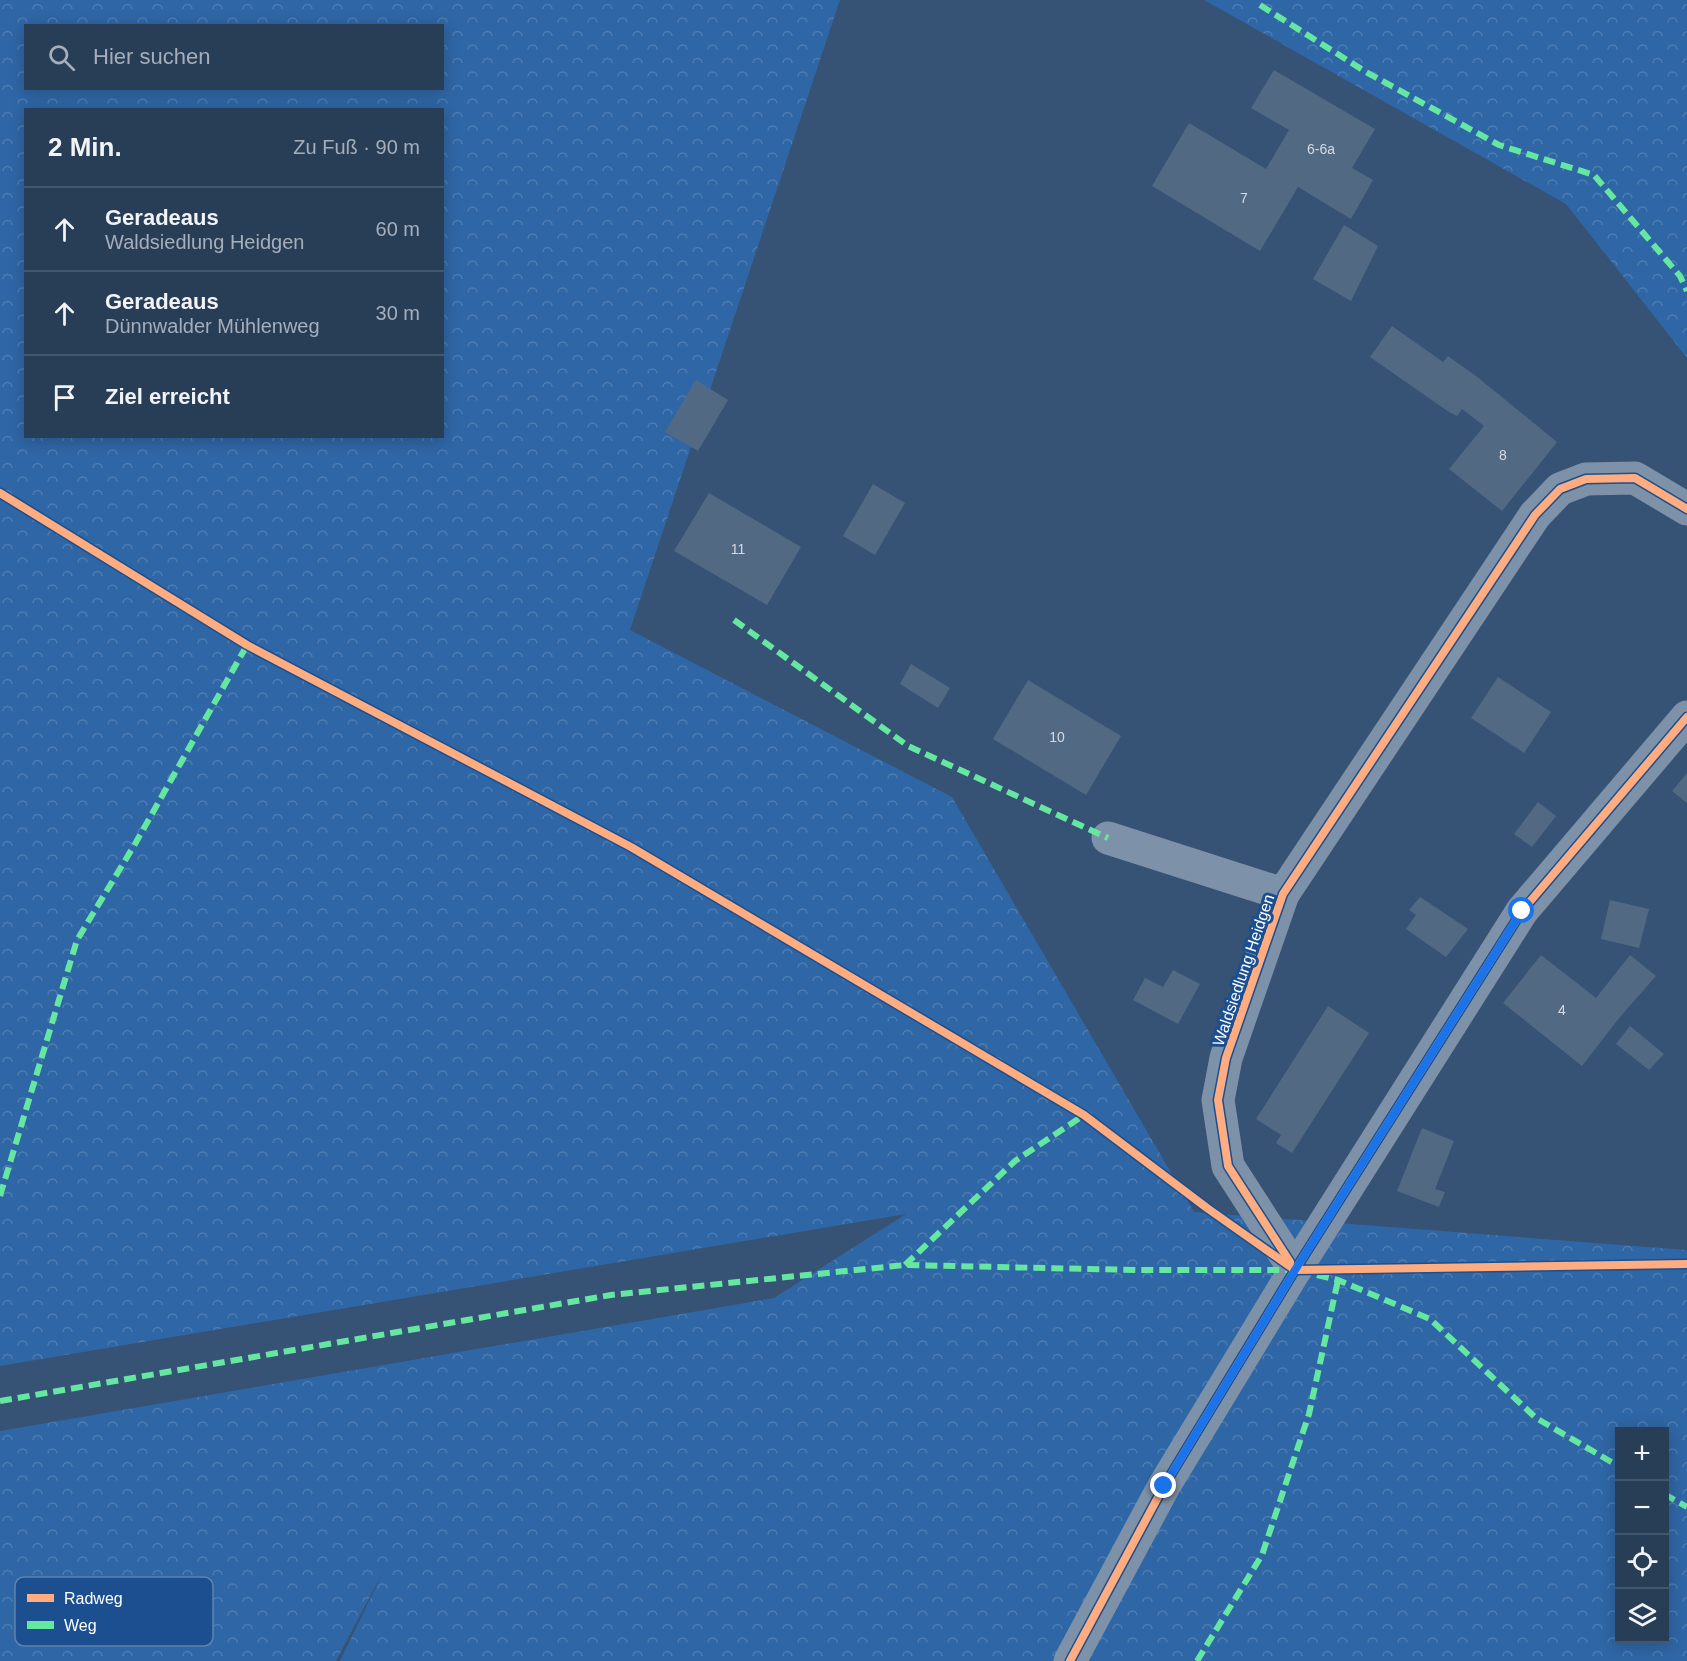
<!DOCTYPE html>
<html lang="de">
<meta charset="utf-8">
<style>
:root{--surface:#283e57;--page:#30455d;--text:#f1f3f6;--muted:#a5aeba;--line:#44576d}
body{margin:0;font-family:Helvetica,sans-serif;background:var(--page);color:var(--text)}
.controls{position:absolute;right:18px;bottom:18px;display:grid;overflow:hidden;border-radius:0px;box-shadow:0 3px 15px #0003}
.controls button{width:54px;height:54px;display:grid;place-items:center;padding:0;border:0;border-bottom:2px solid var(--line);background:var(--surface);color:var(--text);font:30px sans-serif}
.stop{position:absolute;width:18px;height:18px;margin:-14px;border:4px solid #1a73e8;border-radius:50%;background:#fff}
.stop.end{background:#1a73e8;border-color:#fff;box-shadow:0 2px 6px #0008}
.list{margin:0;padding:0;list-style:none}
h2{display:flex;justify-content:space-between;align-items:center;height:78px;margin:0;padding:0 24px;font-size:26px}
h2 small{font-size:20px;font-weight:400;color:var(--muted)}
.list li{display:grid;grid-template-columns:39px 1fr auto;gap:18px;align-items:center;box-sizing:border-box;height:84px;padding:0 24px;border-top:2px solid var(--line)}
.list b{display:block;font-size:22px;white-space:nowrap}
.list p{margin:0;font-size:20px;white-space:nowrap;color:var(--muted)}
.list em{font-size:20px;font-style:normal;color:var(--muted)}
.icon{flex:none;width:33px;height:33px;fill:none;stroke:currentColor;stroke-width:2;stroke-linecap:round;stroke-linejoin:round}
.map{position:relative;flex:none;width:1687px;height:1661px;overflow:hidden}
.search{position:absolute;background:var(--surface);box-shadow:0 3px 15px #0003;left:24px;top:24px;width:420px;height:66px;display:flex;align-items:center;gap:15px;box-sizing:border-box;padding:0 21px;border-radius:0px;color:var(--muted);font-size:22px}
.panel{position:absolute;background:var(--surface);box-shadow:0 3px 15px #0003;left:24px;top:108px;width:420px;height:330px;border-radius:0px}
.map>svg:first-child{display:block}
.forest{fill:url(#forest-crowns);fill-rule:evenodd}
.building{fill:#526984}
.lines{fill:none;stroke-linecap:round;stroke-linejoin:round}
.minor{stroke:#7d92a8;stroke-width:33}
.quiet{stroke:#66e7a1;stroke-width:6;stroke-dasharray:12 6;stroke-linecap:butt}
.cycleway-casing{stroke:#1b4f8f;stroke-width:11}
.cycleway{stroke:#ffac80;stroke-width:8}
.route{stroke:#1a73e8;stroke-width:8}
.labels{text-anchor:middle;stroke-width:6;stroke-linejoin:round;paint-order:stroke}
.number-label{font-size:14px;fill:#d4dae0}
.street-label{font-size:16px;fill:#fff;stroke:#1b4f8f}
.key{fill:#1b4f8f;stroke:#5f84b1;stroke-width:1.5}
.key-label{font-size:16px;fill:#fff}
</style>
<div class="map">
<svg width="1687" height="1661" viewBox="0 0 1687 1661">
<defs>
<pattern id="forest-crowns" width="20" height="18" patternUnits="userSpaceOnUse" patternTransform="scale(1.5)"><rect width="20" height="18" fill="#2f66a5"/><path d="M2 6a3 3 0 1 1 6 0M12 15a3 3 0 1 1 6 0" fill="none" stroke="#4e7db2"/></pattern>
</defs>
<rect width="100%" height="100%" fill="#365274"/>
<g class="forest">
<path d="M0,0H840L630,630L952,797L1194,1212L1687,1250V1661H340L385,1568L336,1661H0V1431L774,1298L906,1214L0,1366ZM26,26H442V88H26ZM26,110H442V436H26ZM1620,1432H1664V1638H1620Z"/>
<path d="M1204,0H1687V358L1566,204Z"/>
</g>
<g class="building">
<path d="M1274,70L1375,129L1352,168L1373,180L1351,219L1298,187L1260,251L1152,186L1189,123L1266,169L1289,130L1251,108Z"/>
<path d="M1344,225L1378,246L1351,301L1313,279Z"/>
<path d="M1392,326L1443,362L1448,356L1476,376L1557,442L1502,511L1449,469L1484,426L1462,409L1457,416L1449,412L1370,357Z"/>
<path d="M696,380L728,400L698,451L665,432Z"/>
<path d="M873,484L905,503L875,555L843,536Z"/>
<path d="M709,493L801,547L767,605L674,551Z"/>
<path d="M911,664L950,688L938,708L900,684Z"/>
<path d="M1498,677L1551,712L1524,753L1471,718Z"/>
<path d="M1028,680L1121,736L1086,795L993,739Z"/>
<path d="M1687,773V803L1672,791Z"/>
<path d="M1538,802L1556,816L1532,847L1514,834Z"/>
<path d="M1420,897L1468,929L1446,957L1406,929L1416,915L1409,910Z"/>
<path d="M1610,900L1649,909L1639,948L1601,939Z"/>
<path d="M1541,955L1596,998L1630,955L1656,976L1620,1017L1582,1066L1503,1003Z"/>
<path d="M1173,970L1200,984L1178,1024L1133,1000L1145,978L1163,987Z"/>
<path d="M1328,1006L1369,1033L1292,1153L1276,1143L1281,1135L1256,1119Z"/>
<path d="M1630,1026L1664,1054L1649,1070L1616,1044Z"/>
<path d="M1422,1128L1454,1141L1435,1189L1445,1192L1439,1207L1397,1191Z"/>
</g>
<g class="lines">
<g class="minor">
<path d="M1108,838L1283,894"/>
<path d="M1295,1270L1228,1166L1218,1100L1226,1058L1283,894L1535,515L1560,489L1586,479L1635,478L1687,509"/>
<path d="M1070,1661L1164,1486L1295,1270L1522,911L1687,717"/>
</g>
<g class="quiet">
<path d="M1260,5L1366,72L1499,145L1594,175L1680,276L1687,291"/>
<path d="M734,620L908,746L1108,838"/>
<path d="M0,1196L77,940L135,844L247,645"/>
<path d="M905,1265L1015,1161L1084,1115"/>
<path d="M1317,1275L1338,1280L1430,1319L1536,1418L1620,1467"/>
<path d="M0,1401L611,1295L905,1265L1138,1270H1294"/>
<path d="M1664,1494L1687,1507"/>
<path d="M1197,1661L1262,1555L1309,1414L1338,1280"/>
</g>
<defs>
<g id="cycleway">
<path d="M0,493L247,645L631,847L1084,1115L1207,1208L1295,1270"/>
<path d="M1290,1262L1228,1166L1218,1100L1226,1058L1283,894L1535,515L1560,489L1586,479L1635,478L1687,509"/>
<path d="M1295,1270L1687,1264"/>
<path d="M1070,1661L1164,1486L1295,1270L1522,911L1687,717"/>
</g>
</defs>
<use href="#cycleway" class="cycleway-casing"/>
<use href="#cycleway" class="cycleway"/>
</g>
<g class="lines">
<path class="route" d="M1164,1486L1295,1270L1522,911"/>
</g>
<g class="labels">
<g class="number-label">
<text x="1321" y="154">6-6a</text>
<text x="1244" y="203">7</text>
<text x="1503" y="460">8</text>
<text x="738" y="554">11</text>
<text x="1057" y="742">10</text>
<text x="1562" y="1015">4</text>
</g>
<g class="street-label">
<text transform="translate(1243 970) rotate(-71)" y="6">Waldsiedlung Heidgen</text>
</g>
</g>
<rect x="15" y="1577" width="198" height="69" rx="9" class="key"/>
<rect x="27" y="1594" width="27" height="8" fill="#ffac80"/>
<rect x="27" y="1621" width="27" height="8" fill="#66e7a1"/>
<g class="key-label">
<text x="64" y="1604">Radweg</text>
<text x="64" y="1631">Weg</text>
</g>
</svg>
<div class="controls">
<button>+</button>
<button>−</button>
<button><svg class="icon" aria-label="locate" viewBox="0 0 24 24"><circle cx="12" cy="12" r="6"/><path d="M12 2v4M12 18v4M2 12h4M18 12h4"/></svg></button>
<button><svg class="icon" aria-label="layers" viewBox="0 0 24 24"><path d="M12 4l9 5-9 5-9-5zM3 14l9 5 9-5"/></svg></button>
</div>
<div class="stop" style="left:1522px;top:911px"></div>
<div class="stop end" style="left:1164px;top:1486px"></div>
<div class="search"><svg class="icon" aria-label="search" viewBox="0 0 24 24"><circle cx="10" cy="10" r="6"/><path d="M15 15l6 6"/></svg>Hier suchen</div>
<section class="panel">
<h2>2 Min.<small>Zu Fuß · 90 m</small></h2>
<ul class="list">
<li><svg class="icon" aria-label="ahead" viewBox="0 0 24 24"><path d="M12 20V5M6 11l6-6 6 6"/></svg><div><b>Geradeaus</b><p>Waldsiedlung Heidgen</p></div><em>60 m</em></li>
<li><svg class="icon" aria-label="ahead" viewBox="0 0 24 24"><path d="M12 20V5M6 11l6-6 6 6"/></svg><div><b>Geradeaus</b><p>Dünnwalder Mühlenweg</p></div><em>30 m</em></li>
<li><svg class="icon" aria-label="arrive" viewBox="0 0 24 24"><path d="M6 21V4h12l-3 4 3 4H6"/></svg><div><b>Ziel erreicht</b></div></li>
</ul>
</section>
</div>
